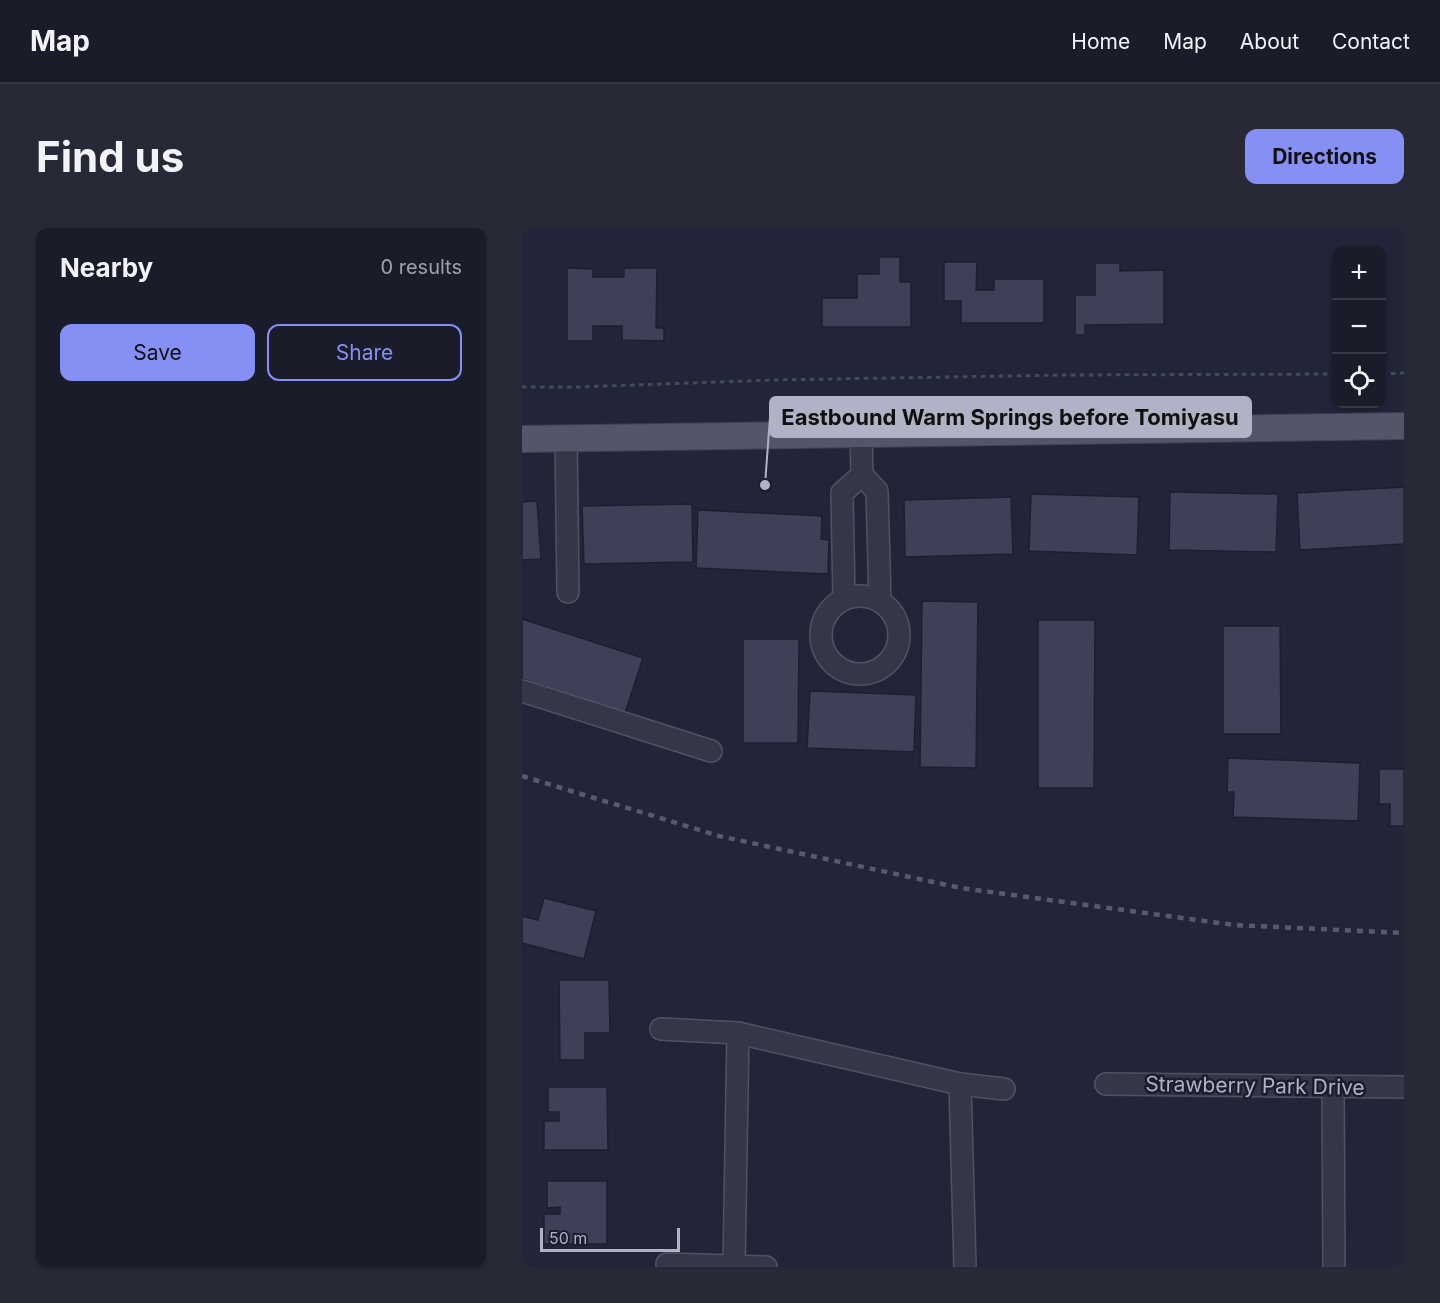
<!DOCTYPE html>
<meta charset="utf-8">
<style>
:root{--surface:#1a1c2a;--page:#272936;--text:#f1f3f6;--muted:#9fa1a8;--line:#383a47;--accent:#868ff3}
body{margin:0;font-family:Inter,sans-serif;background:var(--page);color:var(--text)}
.controls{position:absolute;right:18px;top:18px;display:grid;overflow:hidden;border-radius:12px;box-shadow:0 2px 4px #0004}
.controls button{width:54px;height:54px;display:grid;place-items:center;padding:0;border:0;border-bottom:2px solid var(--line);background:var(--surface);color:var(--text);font:30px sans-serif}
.scale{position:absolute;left:18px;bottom:15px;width:140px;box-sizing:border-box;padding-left:6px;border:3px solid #b0b2c5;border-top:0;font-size:16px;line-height:21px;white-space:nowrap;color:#b0b2c5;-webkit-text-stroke:4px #1b1d2d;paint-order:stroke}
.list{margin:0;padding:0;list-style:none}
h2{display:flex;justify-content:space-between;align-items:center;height:78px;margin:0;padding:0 24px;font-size:26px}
h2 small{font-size:20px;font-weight:400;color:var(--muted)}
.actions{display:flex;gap:12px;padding:18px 24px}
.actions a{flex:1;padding:14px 0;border:2px solid var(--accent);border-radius:12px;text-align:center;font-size:21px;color:var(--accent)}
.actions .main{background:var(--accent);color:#111}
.icon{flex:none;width:33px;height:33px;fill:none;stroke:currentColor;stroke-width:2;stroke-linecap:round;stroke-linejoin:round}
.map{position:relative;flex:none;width:882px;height:1039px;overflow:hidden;border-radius:12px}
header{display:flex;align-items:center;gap:36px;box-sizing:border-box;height:84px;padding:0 30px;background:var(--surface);border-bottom:2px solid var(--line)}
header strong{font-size:28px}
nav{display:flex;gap:33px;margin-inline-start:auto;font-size:21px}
.intro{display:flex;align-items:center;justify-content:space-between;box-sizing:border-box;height:144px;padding:0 36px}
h1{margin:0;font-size:42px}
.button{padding:15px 27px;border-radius:12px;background:var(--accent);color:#111;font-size:21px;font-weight:700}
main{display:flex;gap:36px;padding:0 36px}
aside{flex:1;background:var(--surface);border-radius:12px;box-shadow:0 2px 4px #0004}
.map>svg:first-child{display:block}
.building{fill:#3e4058;stroke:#1d1f2f;stroke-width:1.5}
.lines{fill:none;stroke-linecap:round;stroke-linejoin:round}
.minor-casing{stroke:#505263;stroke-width:24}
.major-casing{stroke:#3f4152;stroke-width:28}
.path{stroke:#414d56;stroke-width:3;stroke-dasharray:4.5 4.5;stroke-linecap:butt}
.minor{stroke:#353748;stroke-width:21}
.major{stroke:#535668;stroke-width:26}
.rail{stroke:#575a6f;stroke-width:4.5;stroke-dasharray:6 6;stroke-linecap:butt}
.labels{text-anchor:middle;stroke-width:5;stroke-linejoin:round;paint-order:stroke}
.street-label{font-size:21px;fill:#b0b2c5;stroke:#1b1d2d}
.leader{fill:none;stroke:#b0b2c5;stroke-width:2}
.callout-dot{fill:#b0b2c5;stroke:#1b1d2d;stroke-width:2}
.callout{fill:#b0b2c5;stroke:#b0b2c5;stroke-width:2}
.callout-label{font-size:22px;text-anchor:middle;font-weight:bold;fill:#111}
</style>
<header>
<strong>Map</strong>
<nav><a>Home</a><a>Map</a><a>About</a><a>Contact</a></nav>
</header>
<div class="intro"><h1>Find us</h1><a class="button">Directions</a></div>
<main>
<aside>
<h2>Nearby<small>0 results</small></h2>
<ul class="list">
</ul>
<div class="actions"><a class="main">Save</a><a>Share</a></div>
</aside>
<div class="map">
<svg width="882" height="1039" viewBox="0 0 882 1039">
<rect width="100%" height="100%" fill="#222538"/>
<g class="building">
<path d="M357,29H378V54H389V99H300V70H335V46H357Z"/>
<path d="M422,34H455L454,62H472V51H522V95H439V73H422Z"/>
<path d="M573,35H598V43L642,42V96L563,97V107H553V67H573Z"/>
<path d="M45,40L71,41V49H102V40H135L134,100H142V113L100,112V98H71V113H45Z"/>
<path d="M882,259V316L778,322L775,265Z"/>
<path d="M648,264L756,266L754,324L647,322Z"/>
<path d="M509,266L617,269L615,327L507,323Z"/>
<path d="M489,269L491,326L383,329L382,272Z"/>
<path d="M15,273L19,331L0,332V274Z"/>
<path d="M170,276L171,334L62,336L60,278Z"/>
<path d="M176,282L300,288L299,311L307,312L306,346L174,340Z"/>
<path d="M400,373L456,374L454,540L398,539Z"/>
<path d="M0,391L121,430L103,485L0,451Z"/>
<path d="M516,392H573L572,560H516Z"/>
<path d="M701,398H758L759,506H701Z"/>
<path d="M221,411H277L276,515H221Z"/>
<path d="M288,463L394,467L392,524L285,520Z"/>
<path d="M706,530L838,535L836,593L711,589L712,564H705Z"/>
<path d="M857,541H882V598H868V576H857Z"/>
<path d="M22,670L74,683L62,731L0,715V688L16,692Z"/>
<path d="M37,752H87L88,805H63V832H38Z"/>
<path d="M26,859H85L86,922H22V893H37V884H26Z"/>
<path d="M25,953H85V1016H22V986H38V979L25,980Z"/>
</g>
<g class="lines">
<defs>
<g id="minor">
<path d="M339,206L340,247L355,263L358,373"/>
<path d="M44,210L46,364"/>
<circle cx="338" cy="407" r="39"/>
<path d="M322,371L320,265L340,247"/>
<path d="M0,463L189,523"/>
<path d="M139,801L216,805L438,856L443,1039"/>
<path d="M438,856L482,861"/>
<path d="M584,856L882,859"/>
<path d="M811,859L812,1039"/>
<path d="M145,1036L244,1039"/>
<path d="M212,1038L216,805"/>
</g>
<path id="major" d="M0,211L882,198"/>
</defs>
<use href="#minor" class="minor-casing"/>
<use href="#major" class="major-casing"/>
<g class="path">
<path d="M860,146L882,145"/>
<path d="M0,159H56L252,152L542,147L814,146"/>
</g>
<use href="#minor" class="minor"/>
<use href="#major" class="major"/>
<path class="rail" d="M0,548L197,608L439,660L712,697L882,705"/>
</g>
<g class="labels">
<g class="street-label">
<text transform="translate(733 858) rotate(1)" y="7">Strawberry Park Drive</text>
</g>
</g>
<path class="leader" d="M243 257L248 189"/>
<circle class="callout-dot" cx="243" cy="257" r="6"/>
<rect class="callout" x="248" y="169" width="481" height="40" rx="6"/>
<g class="callout-label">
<text x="488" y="197">Eastbound Warm Springs before Tomiyasu</text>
</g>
</svg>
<div class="controls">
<button>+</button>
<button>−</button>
<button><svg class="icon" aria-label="locate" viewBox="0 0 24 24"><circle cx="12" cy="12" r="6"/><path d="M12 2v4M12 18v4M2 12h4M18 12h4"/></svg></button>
</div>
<div class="scale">50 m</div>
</div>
</main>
